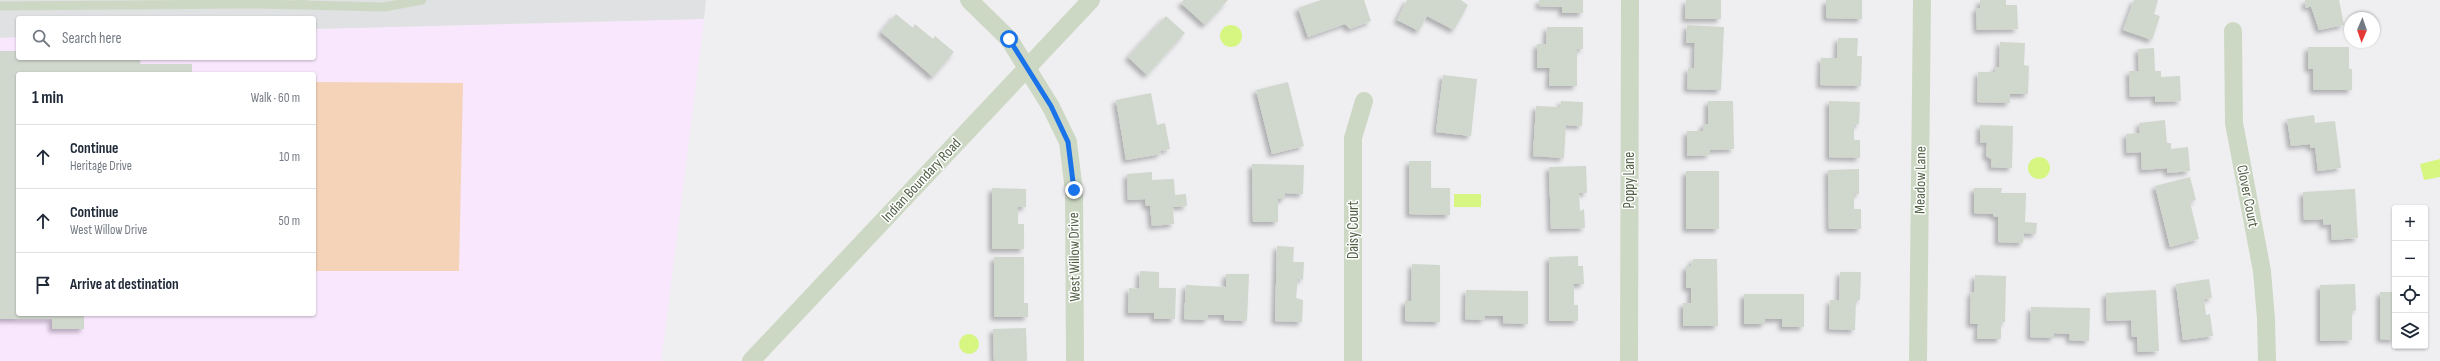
<!DOCTYPE html>
<meta charset="utf-8">
<style>
:root{--surface:#fff;--page:#f2f2f3;--text:#1f2937;--muted:#747a83;--line:#e0e1e3}
body{margin:0;font-family:"Sofia Sans Condensed",sans-serif;background:var(--page);color:var(--text)}
.controls{position:absolute;right:12px;bottom:12px;display:grid;overflow:hidden;border-radius:4px;box-shadow:0 1px 3px #0004}
.controls button{width:36px;height:36px;display:grid;place-items:center;padding:0;border:0;border-bottom:1px solid var(--line);background:var(--surface);color:var(--text);font:20px sans-serif}
.compass{position:absolute;left:2344px;top:12px;width:36px;height:36px;border-radius:50%;background:var(--surface);box-shadow:0 1px 3px #0004;rotate:182deg}
.stop{position:absolute;width:12px;height:12px;margin:-9px;border:3px solid #1a73e8;border-radius:50%;background:#fff}
.stop.end{background:#1a73e8;border-color:#fff;box-shadow:0 1px 4px #0008}
.list{margin:0;padding:0;list-style:none}
h2{display:flex;justify-content:space-between;align-items:center;height:52px;margin:0;padding:0 16px;font-size:17px}
h2 small{font-size:13px;font-weight:400;color:var(--muted)}
.list li{display:grid;grid-template-columns:26px 1fr auto;gap:12px;align-items:center;box-sizing:border-box;height:64px;padding:0 16px;border-top:1px solid var(--line)}
.list b{display:block;font-size:15px;white-space:nowrap}
.list p{margin:0;font-size:13px;white-space:nowrap;color:var(--muted)}
.list em{font-size:13px;font-style:normal;color:var(--muted)}
.icon{flex:none;width:22px;height:22px;fill:none;stroke:currentColor;stroke-width:2;stroke-linecap:round;stroke-linejoin:round}
.map{position:relative;flex:none;width:2440px;height:361px;overflow:hidden}
.search{position:absolute;background:var(--surface);box-shadow:0 1px 3px #0004;left:16px;top:16px;width:300px;height:44px;display:flex;align-items:center;gap:10px;box-sizing:border-box;padding:0 14px;border-radius:4px;color:var(--muted);font-size:15px}
.panel{position:absolute;background:var(--surface);box-shadow:0 1px 3px #0004;left:16px;top:72px;width:300px;height:244px;border-radius:4px}
.map>svg:first-child{display:block}
.commercial{fill:#f9e7fe;fill-rule:evenodd}
.education{fill:#e0e1e3}
.green{fill:#f4d3b9}
.water{fill:#d6f681}
.building{fill:#d0d7cd;filter:url(#shadow)}
.lines{fill:none;stroke-linecap:round;stroke-linejoin:round}
.lane{stroke:#cdd8c4;stroke-width:9}
.street{stroke:#cdd8c4;stroke-width:18}
.route{stroke:#1a73e8;stroke-width:5}
.labels{text-anchor:middle;stroke-width:3;stroke-linejoin:round;paint-order:stroke}
.street-label{font-size:15px;fill:#515f45;stroke:#fff}
</style>
<div class="map">
<svg width="2440" height="361" viewBox="0 0 2440 361">
<defs>
<filter id="shadow"><feDropShadow dx="-3.5" dy="3.5" stdDeviation="2" flood-color="#0004"/></filter>
</defs>
<rect width="100%" height="100%" fill="#efeff2"/>
<path class="commercial" d="M704,19L661,361H0V38L18,37V58H314V29ZM18,74H314V314H18Z"/>
<path class="education" d="M0,0H706L704,19L314,29V18H18V37L0,38Z"/>
<path class="green" d="M314,82L463,83L459,271H314Z"/>
<g class="water">
<circle cx="1231" cy="36" r="11"/>
<circle cx="2039" cy="168" r="11"/>
<path d="M2440,159V177L2424,180L2420,164Z"/>
<rect x="1454" y="194" width="27" height="13"/>
<circle cx="969" cy="344" r="10"/>
</g>
<g class="building">
<path d="M1184,0H1228L1205,25L1181,3Z"/>
<path d="M1321,0H1364L1371,21L1350,29L1345,24L1308,37L1298,8Z"/>
<path d="M1407,0H1461L1468,5L1454,30L1427,16L1419,31L1397,20Z"/>
<path d="M1539,0H1583V13H1562V7L1539,6Z"/>
<path d="M1686,0H1721V19H1685Z"/>
<path d="M1826,0H1862V19L1826,18Z"/>
<path d="M1980,0H2006V5H2017L2018,29L1977,30L1976,8H1980Z"/>
<path d="M2134,0H2158L2154,14L2160,16L2152,40L2123,30Z"/>
<path d="M2305,0H2339L2344,25L2319,30L2311,6L2306,8Z"/>
<path d="M896,14L913,28L915,24L933,39L935,36L954,52L933,77L881,32Z"/>
<path d="M1166,16L1185,33L1147,75L1128,57Z"/>
<path d="M1687,25L1724,27L1721,90L1687,89L1688,68H1694L1695,43H1686Z"/>
<path d="M1547,27H1583V49H1577V86H1549L1550,68H1537V44H1546Z"/>
<path d="M1838,38H1858L1857,56H1862L1861,86L1820,85L1821,58H1837Z"/>
<path d="M2000,42L2025,43L2024,65L2029,66L2028,94H2010V103L1977,102L1978,72H1995V67H1999Z"/>
<path d="M2308,47H2349V69H2352V90H2313V69H2308Z"/>
<path d="M2154,48L2155,71H2161V77L2180,76L2181,101L2155,102V96L2130,97L2129,71H2139L2138,49Z"/>
<path d="M0,51H18V58H141L140,64H192V74H18V314H84V329H52V319H0Z"/>
<path d="M1443,75L1477,79L1471,136L1436,132Z"/>
<path d="M1288,82L1304,146L1272,154L1256,90Z"/>
<path d="M1151,93L1157,125L1165,123L1170,149L1160,151L1161,154L1126,160L1116,100Z"/>
<path d="M1561,101L1583,102L1582,126L1566,125L1564,158L1533,156L1536,106L1560,107Z"/>
<path d="M1708,101H1733L1734,149L1710,150V155L1687,156V131H1703V124H1708Z"/>
<path d="M1829,101L1860,102L1859,124L1854,125V140H1860V158L1829,157Z"/>
<path d="M2314,115L2315,123L2335,121L2341,168L2318,171L2315,147L2310,148V144L2291,146L2287,119Z"/>
<path d="M2165,120L2167,143H2171V149L2188,147L2190,171L2167,173V168L2142,170L2141,152L2127,153L2126,134L2140,133L2139,123Z"/>
<path d="M1980,125L2013,126L2012,168L1991,167V159L1986,156L1987,142L1980,143Z"/>
<path d="M1409,161H1431V188H1450V215L1409,214Z"/>
<path d="M1252,164L1304,165L1303,194L1285,193V199H1278V222H1253Z"/>
<path d="M1586,166L1587,193H1579L1580,211L1584,209L1585,228L1551,229L1549,167Z"/>
<path d="M1859,169V194H1854V209H1861V229H1829L1828,170Z"/>
<rect x="1686" y="171" width="33" height="58"/>
<path d="M1152,172V180L1174,179L1175,195L1186,194L1187,206L1173,207L1174,224L1152,226L1150,206H1146L1145,199L1128,200L1127,174Z"/>
<path d="M2190,177L2196,200L2190,202L2199,239L2170,247L2155,186Z"/>
<path d="M992,188L1026,189V207H1018V224H1024V249H992Z"/>
<path d="M1974,188H2002L2001,193H2026L2025,222L2037,223L2036,234L2024,233L2023,243L1998,242V217L1993,216V214L1974,213Z"/>
<path d="M2355,189L2358,238L2332,240L2331,224L2323,225V219L2304,220L2303,192Z"/>
<path d="M1277,246L1294,247L1293,262H1304L1303,280L1298,278L1296,298L1303,300L1302,322L1275,321Z"/>
<path d="M1578,256V266H1583L1584,284H1574V305H1578V321H1549V257Z"/>
<path d="M994,257H1024V303H1028V317H994Z"/>
<path d="M1693,259H1717L1718,326H1683V303H1691V288H1686V266H1691Z"/>
<path d="M1412,264L1440,265V322L1405,321V301H1411Z"/>
<path d="M1140,271L1159,272V288H1176L1175,319H1154V313H1128L1129,288L1139,289Z"/>
<path d="M1840,272H1861L1860,300H1856L1855,330L1829,329L1830,300H1839Z"/>
<path d="M1226,274H1249L1247,321L1224,320V315H1208V320L1184,319L1186,285L1226,287Z"/>
<path d="M1975,275L2006,276L2005,322L2001,323V339H1977L1978,324H1970L1971,292H1974Z"/>
<path d="M2209,279L2212,298L2204,299L2206,315L2210,314L2213,336L2183,340L2176,284Z"/>
<path d="M2355,284L2356,310L2352,312V340L2320,341V285Z"/>
<path d="M1466,290L1528,291V324L1503,323V316H1484L1485,320L1465,319Z"/>
<path d="M2156,290L2159,351L2138,352L2137,337H2132L2131,320L2107,321L2106,293Z"/>
<path d="M2380,292H2395V340L2380,339Z"/>
<rect x="2425" y="292" width="2" height="29"/>
<path d="M1744,294H1804V327H1782V319H1765V324H1744Z"/>
<path d="M2031,307L2090,308L2089,341L2069,340L2070,334L2054,333V338L2030,337Z"/>
<path d="M1026,328L1027,361H994L993,329Z"/>
</g>
<g class="lines">
<g class="lane">
<path d="M302,5L384,7L422,0"/>
<path d="M0,6L253,4L302,5V0"/>
</g>
<g class="street">
<path d="M969,0L1009,39L1051,107L1068,142L1074,191L1075,361"/>
<path d="M2233,31L2234,123L2262,271L2266,319L2267,361"/>
<path d="M751,361L1091,0"/>
<path d="M1353,361V138L1364,101"/>
<path d="M1629,361L1630,0"/>
<path d="M1918,361L1922,0"/>
</g>
</g>
<g class="lines">
<path class="route" d="M1009,39L1051,106L1068,142L1074,190"/>
</g>
<g class="labels">
<g class="street-label">
<text transform="translate(921 180) rotate(-47)" y="5">Indian Boundary Road</text>
<text transform="translate(1629 180) rotate(-90)" y="5">Poppy Lane</text>
<text transform="translate(1920 180) rotate(-89)" y="5">Meadow Lane</text>
<text transform="translate(2248 196) rotate(79)" y="5">Clover Court</text>
<text transform="translate(1353 230) rotate(-90)" y="5">Daisy Court</text>
<text transform="translate(1074 257) rotate(-91)" y="5">West Willow Drive</text>
</g>
</g>
</svg>
<div class="controls">
<button>+</button>
<button>−</button>
<button><svg class="icon" aria-label="locate" viewBox="0 0 24 24"><circle cx="12" cy="12" r="6"/><path d="M12 2v4M12 18v4M2 12h4M18 12h4"/></svg></button>
<button><svg class="icon" aria-label="layers" viewBox="0 0 24 24"><path d="M12 4l9 5-9 5-9-5zM3 14l9 5 9-5"/></svg></button>
</div>
<svg class="compass" viewBox="-18 -18 36 36"><path d="M0-13l5 13h-10z" fill="#e53935"/><path d="M0 13l5-13h-10z" fill="#747a83"/></svg>
<div class="stop" style="left:1009px;top:39px"></div>
<div class="stop end" style="left:1074px;top:190px"></div>
<div class="search"><svg class="icon" aria-label="search" viewBox="0 0 24 24"><circle cx="10" cy="10" r="6"/><path d="M15 15l6 6"/></svg>Search here</div>
<section class="panel">
<h2>1 min<small>Walk · 60 m</small></h2>
<ul class="list">
<li><svg class="icon" aria-label="ahead" viewBox="0 0 24 24"><path d="M12 20V5M6 11l6-6 6 6"/></svg><div><b>Continue</b><p>Heritage Drive</p></div><em>10 m</em></li>
<li><svg class="icon" aria-label="ahead" viewBox="0 0 24 24"><path d="M12 20V5M6 11l6-6 6 6"/></svg><div><b>Continue</b><p>West Willow Drive</p></div><em>50 m</em></li>
<li><svg class="icon" aria-label="arrive" viewBox="0 0 24 24"><path d="M6 21V4h12l-3 4 3 4H6"/></svg><div><b>Arrive at destination</b></div></li>
</ul>
</section>
</div>
